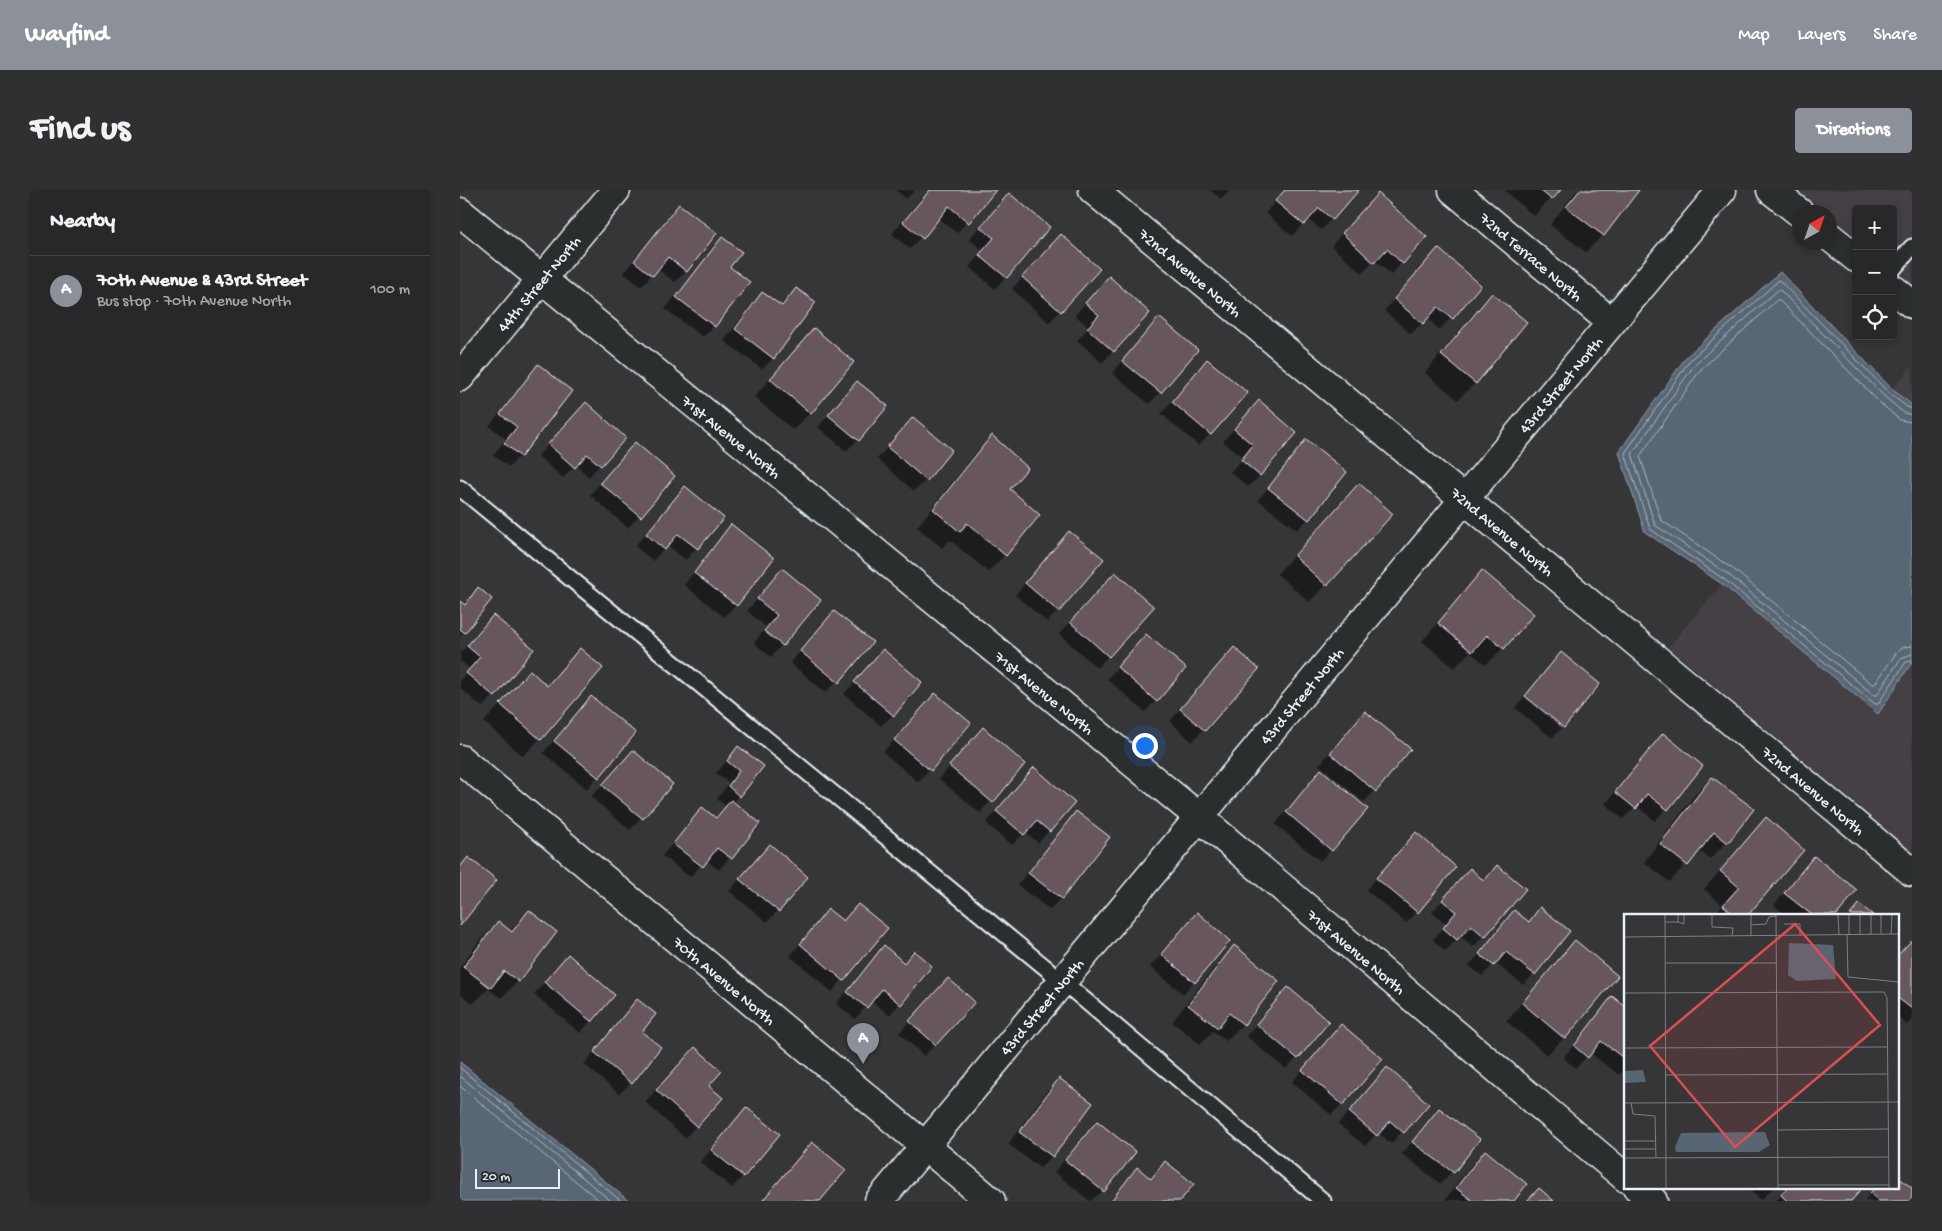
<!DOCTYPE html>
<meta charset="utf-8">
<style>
:root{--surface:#28282a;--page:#303032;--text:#f1f3f6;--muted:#a5a6a8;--line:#444447;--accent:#8c9099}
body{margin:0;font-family:"Gochi Hand",sans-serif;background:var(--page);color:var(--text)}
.controls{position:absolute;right:15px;top:15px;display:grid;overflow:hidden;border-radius:5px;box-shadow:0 2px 8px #0003}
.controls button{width:45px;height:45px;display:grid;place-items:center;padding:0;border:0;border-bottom:1px solid var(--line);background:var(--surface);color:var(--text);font:25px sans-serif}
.compass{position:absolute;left:1332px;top:15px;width:45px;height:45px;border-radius:50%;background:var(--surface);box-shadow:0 2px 8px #0003;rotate:40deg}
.scale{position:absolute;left:15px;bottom:12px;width:85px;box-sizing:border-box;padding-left:5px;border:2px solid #e8f1f8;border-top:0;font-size:14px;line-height:18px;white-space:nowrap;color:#e8f1f8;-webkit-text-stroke:4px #2a2d2e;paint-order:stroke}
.you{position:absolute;left:684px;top:555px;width:18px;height:18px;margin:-12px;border:4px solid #fff;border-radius:50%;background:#1a73e8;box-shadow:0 0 0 8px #1a73e833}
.badge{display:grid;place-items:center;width:32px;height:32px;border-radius:50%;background:var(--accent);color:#fff;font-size:16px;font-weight:700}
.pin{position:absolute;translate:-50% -41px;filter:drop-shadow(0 1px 2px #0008)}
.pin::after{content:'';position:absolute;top:26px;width:18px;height:15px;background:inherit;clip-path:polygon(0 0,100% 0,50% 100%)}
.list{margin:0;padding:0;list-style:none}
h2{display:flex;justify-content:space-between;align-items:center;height:65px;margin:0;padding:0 20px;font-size:21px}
h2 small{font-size:16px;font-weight:400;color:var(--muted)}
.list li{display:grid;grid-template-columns:32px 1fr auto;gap:15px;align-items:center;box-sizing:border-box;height:70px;padding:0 20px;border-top:1px solid var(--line)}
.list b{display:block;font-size:19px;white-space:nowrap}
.list p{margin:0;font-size:16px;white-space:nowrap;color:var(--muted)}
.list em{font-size:16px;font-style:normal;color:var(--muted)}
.icon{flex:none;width:28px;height:28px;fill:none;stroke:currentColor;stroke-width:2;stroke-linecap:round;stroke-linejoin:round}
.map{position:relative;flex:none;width:1452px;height:1011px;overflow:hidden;border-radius:5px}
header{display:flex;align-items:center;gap:30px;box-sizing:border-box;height:70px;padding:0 25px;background:var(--accent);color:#fff}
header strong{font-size:24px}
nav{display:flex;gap:28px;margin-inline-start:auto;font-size:18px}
.intro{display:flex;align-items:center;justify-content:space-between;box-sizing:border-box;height:120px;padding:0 30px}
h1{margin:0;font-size:35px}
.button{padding:12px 22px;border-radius:5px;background:var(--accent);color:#fff;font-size:18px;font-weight:700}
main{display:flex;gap:30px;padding:0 30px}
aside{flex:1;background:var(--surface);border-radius:5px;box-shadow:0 2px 8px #0003}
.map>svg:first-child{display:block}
.built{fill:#453f44}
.water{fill:#586674;stroke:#929ea9}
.shadow{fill:#0007}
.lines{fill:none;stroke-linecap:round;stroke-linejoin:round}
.shore{stroke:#aeb9c3;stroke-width:1}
.building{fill:#67565f;stroke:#e8f1f8}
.lane-casing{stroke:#e8f1f8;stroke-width:19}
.street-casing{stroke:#e8f1f8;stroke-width:31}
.secondary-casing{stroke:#e8f1f8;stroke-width:31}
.lane{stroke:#2a2d2e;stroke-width:15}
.street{stroke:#2a2d2e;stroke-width:28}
.secondary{stroke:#2a2d2e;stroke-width:28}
.labels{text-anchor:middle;stroke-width:4.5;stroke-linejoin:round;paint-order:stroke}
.street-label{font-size:16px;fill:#e8f1f8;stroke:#2a2d2e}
.inset-road{fill:none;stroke:#7d8085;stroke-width:1}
.view{fill:#da5052;fill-opacity:0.15;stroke:#da5052;stroke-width:2.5}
.inset-edge{fill:none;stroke:#e8f1f8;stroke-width:2.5}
</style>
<header>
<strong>Wayfind</strong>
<nav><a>Map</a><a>Layers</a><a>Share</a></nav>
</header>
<div class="intro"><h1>Find us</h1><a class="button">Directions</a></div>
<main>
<aside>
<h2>Nearby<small></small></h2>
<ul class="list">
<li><span class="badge">A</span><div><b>70th Avenue &amp; 43rd Street</b><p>Bus stop · 70th Avenue North</p></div><em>100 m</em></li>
</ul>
</aside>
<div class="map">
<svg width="1452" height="1011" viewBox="0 0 1452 1011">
<rect width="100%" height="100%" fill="#363538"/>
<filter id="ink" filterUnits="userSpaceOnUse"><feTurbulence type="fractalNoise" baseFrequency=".02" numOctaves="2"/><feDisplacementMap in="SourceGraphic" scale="10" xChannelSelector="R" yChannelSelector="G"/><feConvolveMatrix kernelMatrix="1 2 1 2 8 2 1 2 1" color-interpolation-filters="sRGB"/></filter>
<g filter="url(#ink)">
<g class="built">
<path d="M1337,0H1452V93L1433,78V19H1396V47L1370,26V22H1365Z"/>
<path d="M1452,176V215L1432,199Z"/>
<path d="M1262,394L1418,523L1452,472V661L1208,457Z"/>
</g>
<g class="water">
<path d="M1320,82L1432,199L1452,215V472L1418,524L1262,394L1185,342L1159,262L1226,167Z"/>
<path d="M0,872L169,1011H0Z"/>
</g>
<g class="shadow">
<path d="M436,0H455L446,9Z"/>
<path d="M469,0H534L497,43L478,28L450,59L432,44Z"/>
<path d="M750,0H770L761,9Z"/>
<path d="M825,0H897L861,40L848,29L832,46L805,23Z"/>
<path d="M1044,0H1099L1074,26Z"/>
<path d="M1117,0H1177L1143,45L1126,62L1090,35Z"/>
<path d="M549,4L588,37L535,99L509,77L523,61L509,49Z"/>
<path d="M219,16L226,81L215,92L197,79L181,97L163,83Z"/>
<path d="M906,16L965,47L931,85L915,70L902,83L871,56Z"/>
<path d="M262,49L268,77L254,136L243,147L205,119Z"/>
<path d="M590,57L638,79L589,133L552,99Z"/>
<path d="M978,60L1020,95L980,140L967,128L951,144L924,121Z"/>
<path d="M336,99L313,168L302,179L264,151L291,115L302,103L320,116Z"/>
<path d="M638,99L688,123L642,173L617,150L629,137L615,125Z"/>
<path d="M1032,105L1065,132L1015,193L998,210L965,183L1015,122Z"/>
<path d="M354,139L350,223L333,240L294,207Z"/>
<path d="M688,140L700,202L689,214L652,183Z"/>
<path d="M747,171L750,244L739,256L701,224Z"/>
<path d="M78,176L60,266L49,277L33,265L46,249L29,236Z"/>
<path d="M397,192L398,250L386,261L358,237Z"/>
<path d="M799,212L800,286L788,297L770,282L783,268L763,251Z"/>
<path d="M115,226L164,248L129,287L116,275L103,288L78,266Z"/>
<path d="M453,229L466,290L454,301L417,269Z"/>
<path d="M532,247L548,299L545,365L528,382L490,350L482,358L457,337L515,264Z"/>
<path d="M846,251L848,329L837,340L798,310Z"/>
<path d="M164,265L213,287L168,338L130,305Z"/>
<path d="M225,298L262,328L226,370L207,355L193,371L175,356Z"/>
<path d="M882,312L866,395L849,412L817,384Z"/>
<path d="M271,336L276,415L264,427L224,395Z"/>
<path d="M610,342L598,421L587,432L555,405Z"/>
<path d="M322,380V455L311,467L294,453L306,437L287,421Z"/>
<path d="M1023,382L1043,458L1026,475L1010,462L994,478L962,451Z"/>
<path d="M644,395L693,417L637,478L599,444Z"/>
<path d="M18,399L30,409L0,447V413L3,415Z"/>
<path d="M374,422L411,452L366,503L330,473Z"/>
<path d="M33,426L34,506L22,517L0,498V490L10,479L0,471V463Z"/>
<path d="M686,446L696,511L685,522L647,489Z"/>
<path d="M120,460L80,549L63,566L24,532L70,482L86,496Z"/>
<path d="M423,461L433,525L421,536L384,504Z"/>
<path d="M763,470L797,479L732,552L710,531Z"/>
<path d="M475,504L509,534L458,592L423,562Z"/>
<path d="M1064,507L1102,538L1092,548L1055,518Z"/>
<path d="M131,508L174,543L127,599L83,563Z"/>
<path d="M905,522L915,601L904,612L859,575Z"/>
<path d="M523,539L564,574L520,623L479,589Z"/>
<path d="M1203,545L1242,576L1195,631L1177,616L1163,629L1145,614Z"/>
<path d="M278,558L303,576L273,613L299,633L259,680L246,670L230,687L202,666L242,619L255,628L266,616L257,609L269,593L256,583Z"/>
<path d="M173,561L211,594L170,640L131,607Z"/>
<path d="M861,581L871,660L860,671L815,634Z"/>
<path d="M1252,588L1267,652L1250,669L1238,660L1210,692L1184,672L1235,605Z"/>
<path d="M563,590L613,613L578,653L565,642L552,655L526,633Z"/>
<path d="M616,622L601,708L590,720L557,695Z"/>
<path d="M1306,629L1287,725H1254L1262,715L1244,699Z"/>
<path d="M956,644L957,722L946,733L906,700Z"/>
<path d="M310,655L318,721L307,732L269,701Z"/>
<path d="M1354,668L1375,725H1326L1314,715Z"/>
<path d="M1037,676L1024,746L1013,757L1000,746L985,761L973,750L986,734L972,722L1010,680L1023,692Z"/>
<path d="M398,716L426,738L372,802L330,766L368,721L382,732Z"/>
<path d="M1080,719L1074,784L1063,795L1035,773L1022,786L1009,776L1054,722L1067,733Z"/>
<path d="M69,722L96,742L58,791L41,808L28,799L13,814L0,804V777L21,749L38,732L50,741Z"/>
<path d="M737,724L769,752L723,804L690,777Z"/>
<path d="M1115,752L1104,848L1087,865L1046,831Z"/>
<path d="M1452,754V830L1447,835L1438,828V765Z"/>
<path d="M424,757L443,773L454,762L440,814L429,825L411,811L395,829L376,814Z"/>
<path d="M774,757L783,834L766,851L753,841L740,854L712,832L757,774Z"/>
<path d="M108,766L154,805L120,843L74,804Z"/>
<path d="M828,799L837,868L826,879L786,846Z"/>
<path d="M476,801L475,854L464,866L439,843Z"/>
<path d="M1152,808L1166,817V878L1159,885L1130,863L1116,878L1103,868Z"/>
<path d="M177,811L180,842L171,893L159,904L124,874Z"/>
<path d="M881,836L882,914L871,925L832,892Z"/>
<path d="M223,870L261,908L225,948L185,912Z"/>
<path d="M927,879L967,914L931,954L918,942L905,956L878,934Z"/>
<path d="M599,890L631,913L592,966L580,978L548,954L587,901Z"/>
<path d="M286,919L283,986L272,998L240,972Z"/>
<path d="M979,919L1018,949L981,994L942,964Z"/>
<path d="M637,932L674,962L643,1001L630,1011L594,982Z"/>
<path d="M353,954L358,1011H301L336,971Z"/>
<path d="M1025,962L1053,1011L985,1010L1013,973Z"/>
<path d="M705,973L719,1011H650L677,979L690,989Z"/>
<path d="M1286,997H1314L1301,1010Z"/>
<path d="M1328,997L1390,1011H1316Z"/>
<path d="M1415,997L1452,1000V1006L1448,1011H1404Z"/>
</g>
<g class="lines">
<g class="shore">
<path d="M1452,219L1447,217L1429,203L1319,90L1230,170L1165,263L1190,339L1265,390L1415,514H1418L1446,472L1452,470"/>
<path d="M1452,225L1444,223L1425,207L1319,99L1235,174L1172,264L1195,335L1269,385L1414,505H1417L1441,468L1452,464"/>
<path d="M1452,232L1440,230L1420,213L1318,109L1241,179L1180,266L1201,330L1273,379L1412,494H1415L1436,463L1444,457L1452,456"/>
<path d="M0,878L161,1011"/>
<path d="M0,886L151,1011"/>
<path d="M0,896L140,1011"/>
</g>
</g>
<g class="building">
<path d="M470,0H536L509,33L489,16L463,49L443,32Z"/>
<path d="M825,0H899L873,30L859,18L844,35L815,11Z"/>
<path d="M1080,0H1101L1092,10Z"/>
<path d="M1120,0H1179L1144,46L1106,17Z"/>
<path d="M549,3L590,37L547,88L519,65L534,48L520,37Z"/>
<path d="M918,3L967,47L943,74L927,59L914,73L882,43Z"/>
<path d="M219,14L257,43L227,82L208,67L193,86L174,71Z"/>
<path d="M601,44L640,79L601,122L562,87Z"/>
<path d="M262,47L282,62L270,77L290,92L255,137L216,107Z"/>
<path d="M978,58L1021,95L993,129L978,117L963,134L934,109Z"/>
<path d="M649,86L690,123L654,162L627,138L639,125L625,113Z"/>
<path d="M336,98L356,112L314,169L275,139L302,102L322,116Z"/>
<path d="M1032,103L1067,132L1016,194L981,165Z"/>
<path d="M699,127L738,160L701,203L662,171Z"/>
<path d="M354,138L394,172L351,224L310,189Z"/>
<path d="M747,169L788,203L751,245L712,212Z"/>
<path d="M78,174L112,201L61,267L44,253L57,237L40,224Z"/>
<path d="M397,191L428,216L399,251L368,225Z"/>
<path d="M799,210L837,243L800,286L781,270L793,255L774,239Z"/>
<path d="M126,212L166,248L141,276L127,264L115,278L88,254Z"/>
<path d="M453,227L492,260L467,291L427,257Z"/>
<path d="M532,245L568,278L550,299L580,325L546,366L507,333L500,342L473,319Z"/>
<path d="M846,249L887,282L849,330L808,298Z"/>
<path d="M175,252L215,286L181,327L140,293Z"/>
<path d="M899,293L933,324L867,396L834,366Z"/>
<path d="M225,296L264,328L238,359L218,344L205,360L186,344Z"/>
<path d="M271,334L314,368L277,416L234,383Z"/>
<path d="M609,341L644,369L599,422L565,393Z"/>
<path d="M322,378L361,410L323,456L304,441L317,425L297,409Z"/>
<path d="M1022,380L1074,424L1044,459L1027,445L1012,462L978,433Z"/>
<path d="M655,382L694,417L649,467L610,432Z"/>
<path d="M18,397L32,409L5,443L0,439V411L5,415Z"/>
<path d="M374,421L413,452L379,493L340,461Z"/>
<path d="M33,425L74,459L35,507L6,483L20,467L7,456Z"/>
<path d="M686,444L726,478L697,512L657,477Z"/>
<path d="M774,457L799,479L745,541L720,519Z"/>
<path d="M120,458L143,478L81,550L40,514L70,480L87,496Z"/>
<path d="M423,459L462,492L434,526L394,492Z"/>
<path d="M1101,462L1140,494L1104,538L1065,506Z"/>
<path d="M475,503L511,533L471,581L434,550Z"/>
<path d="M131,506L176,543L139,588L94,551Z"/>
<path d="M905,521L951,559L916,602L870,563Z"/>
<path d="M523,537L565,574L533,613L489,576Z"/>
<path d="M1203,543L1243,576L1208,620L1187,604L1176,619L1155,602Z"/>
<path d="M278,556L304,576L280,607L268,596L279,581L267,571Z"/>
<path d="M173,560L213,594L183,629L142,595Z"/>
<path d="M574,577L615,613L590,642L577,631L564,645L536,621Z"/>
<path d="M861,579L908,619L872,661L826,622Z"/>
<path d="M1252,587L1294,619L1268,653L1254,642L1228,676L1200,654Z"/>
<path d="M271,610L300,633L272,669L257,658L243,677L213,654L242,617L256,628Z"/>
<path d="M616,621L650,647L602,709L568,683Z"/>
<path d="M1306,627L1344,660L1288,725H1274L1263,715L1279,697L1260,681Z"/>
<path d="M956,642L996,677L958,723L916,688Z"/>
<path d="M310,654L348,687L319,722L279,689Z"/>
<path d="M1354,666L1397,700L1377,725H1352L1324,703Z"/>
<path d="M8,667L37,690L0,736V677Z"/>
<path d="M1037,675L1066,699L1025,747L1011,735L997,750L983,738L996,722L982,710L1010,678L1024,691Z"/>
<path d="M398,714L428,738L384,791L340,754L368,719L383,731Z"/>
<path d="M1399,714L1413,725H1390Z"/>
<path d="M1080,717L1110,741L1075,785L1046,762L1034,776L1019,764L1054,720L1069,732Z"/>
<path d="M69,720L97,742L59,792L44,781L31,798L3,777L38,731L52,742Z"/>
<path d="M737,722L770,751L735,793L701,764Z"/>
<path d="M1115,750L1158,786L1105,849L1062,813Z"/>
<path d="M1451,751L1452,752V819L1438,808V765Z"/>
<path d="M424,755L444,773L454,761L472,776L441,815L422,799L407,818L387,802Z"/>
<path d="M774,755L819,791L784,835L769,823L758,838L728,815Z"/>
<path d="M108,764L155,805L132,832L84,792Z"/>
<path d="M488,788L515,812L476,855L449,831Z"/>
<path d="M828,797L869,832L838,869L796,834Z"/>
<path d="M1152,806L1166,817V870L1141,851L1128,868L1114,856Z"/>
<path d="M177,809L196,824L182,842L201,857L172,894L134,862Z"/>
<path d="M881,834L923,869L883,915L842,880Z"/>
<path d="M235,857L262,881L249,896L263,908L237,937L196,900Z"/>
<path d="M927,877L969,914L944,943L930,931L917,946L889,922Z"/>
<path d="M599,888L633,913L593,967L559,942Z"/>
<path d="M286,917L320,944L284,987L251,960Z"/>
<path d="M979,918L1020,949L994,983L952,952Z"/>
<path d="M637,931L676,962L644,1002L605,970Z"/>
<path d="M352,952L386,980L360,1011H302Z"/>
<path d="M1025,960L1067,994L1054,1011H1013L996,998Z"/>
<path d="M705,971L734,994L720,1011H651L677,977L691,989Z"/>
<path d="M1438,987L1452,998V1008L1449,1011H1419L1410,1003L1416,997H1438Z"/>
<path d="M1328,997H1397L1400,1001L1391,1011H1327L1321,1005Z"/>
<path d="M1079,998L1094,1011H1067Z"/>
</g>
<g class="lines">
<defs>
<g id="lane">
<path d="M1433,79L1452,57"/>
<path d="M0,298L602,791L863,1011"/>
</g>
<g id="street">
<path d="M633,0L1452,682"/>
<path d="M993,0L1151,132"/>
<path d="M1311,0L1340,23"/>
<path d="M0,22L739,627L1166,988"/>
<path d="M1370,47L1396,68"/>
<path d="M1433,99L1452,114"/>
<path d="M0,187L156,0"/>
<path d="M1177,997L1193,1011"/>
<path d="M419,1011L465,956"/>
</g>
<g id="secondary">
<path d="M0,569L531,1011"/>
<path d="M465,956L1262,0"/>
</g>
</defs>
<use href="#lane" class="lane-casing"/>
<use href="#street" class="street-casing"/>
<use href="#secondary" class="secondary-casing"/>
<use href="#lane" class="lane"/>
<use href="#street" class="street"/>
<use href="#secondary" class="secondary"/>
</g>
</g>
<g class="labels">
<g class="street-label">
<text transform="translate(1072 66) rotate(40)" y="6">72nd Terrace North</text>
<text transform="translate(731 82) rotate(40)" y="6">72nd Avenue North</text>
<text transform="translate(78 93) rotate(-50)" y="6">44th Street North</text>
<text transform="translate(1100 194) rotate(-50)" y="6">43rd Street North</text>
<text transform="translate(272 246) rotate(39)" y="6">71st Avenue North</text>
<text transform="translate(1043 341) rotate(40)" y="6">72nd Avenue North</text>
<text transform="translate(585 502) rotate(39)" y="6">71st Avenue North</text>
<text transform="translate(841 505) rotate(-50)" y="6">43rd Street North</text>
<text transform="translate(1354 600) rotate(40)" y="6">72nd Avenue North</text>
<text transform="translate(897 761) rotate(40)" y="6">71st Avenue North</text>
<text transform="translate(265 790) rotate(40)" y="6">70th Avenue North</text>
<text transform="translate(581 816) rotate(-50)" y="6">43rd Street North</text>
</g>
</g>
<g transform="translate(1164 724)">
<rect width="275" height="275" fill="#363538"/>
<path d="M165,29L209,31L212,65L173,67L164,61ZM19,156L22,168L0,169V157ZM141,218L146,231L135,238H52L51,233L57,219Z" fill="#586674"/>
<path class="inset-road" d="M41,1L42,274M88,1V13L109,14L108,22M152,1L154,274M214,1L215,21M225,1V20M247,1V20M41,8H54V1M54,8L60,10V1M160,10H176V22M127,11L142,10L145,3L152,2M236,20V1M257,20V1M267,20L268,1M223,21L224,63L275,68M127,22V1M0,23L275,20M42,49H152M0,79L260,78L263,84L265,274M0,134L263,133M42,161L264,160M0,189L275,188M7,189L9,200L31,202L32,244M153,216L265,215M0,227H32M0,235H32M0,244L265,243M154,271H265"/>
<path class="view" d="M171,10L256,111L111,233L26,132Z"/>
<rect width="275" height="275" class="inset-edge"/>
</g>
</svg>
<div class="controls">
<button>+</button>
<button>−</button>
<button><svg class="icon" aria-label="locate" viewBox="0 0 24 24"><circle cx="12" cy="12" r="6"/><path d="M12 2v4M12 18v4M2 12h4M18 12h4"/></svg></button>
</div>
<svg class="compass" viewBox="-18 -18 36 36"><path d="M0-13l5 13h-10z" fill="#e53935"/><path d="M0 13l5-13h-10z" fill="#a5a6a8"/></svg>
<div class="scale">20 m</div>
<div class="you"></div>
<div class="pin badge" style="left:403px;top:874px">A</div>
</div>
</main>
